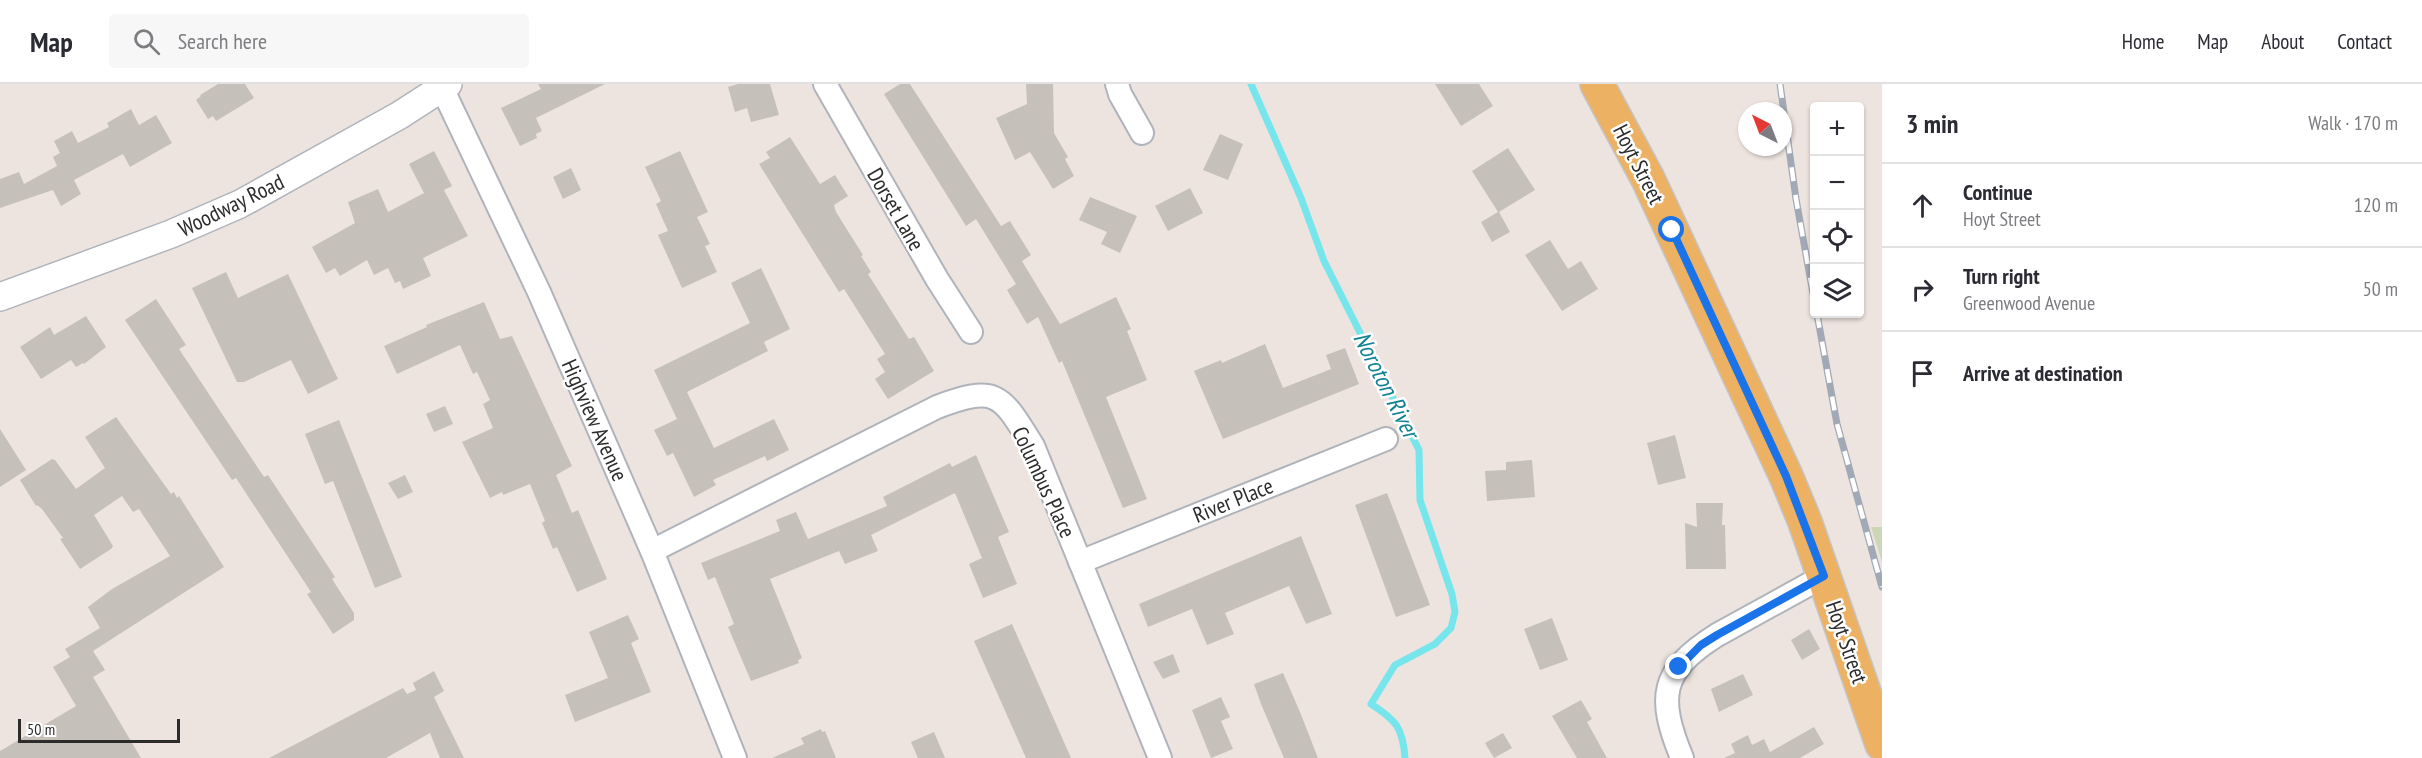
<!DOCTYPE html>
<meta charset="utf-8">
<style>
:root{--surface:#fff;--page:#f7f7f7;--text:#2b2b33;--muted:#7c7c81;--line:#e1e1e2}
body{margin:0;font-family:"PT Sans Narrow",sans-serif;background:var(--page);color:var(--text)}
.controls{position:absolute;right:18px;top:18px;display:grid;overflow:hidden;border-radius:6px;box-shadow:0 2px 4px #0004}
.controls button{width:54px;height:54px;display:grid;place-items:center;padding:0;border:0;border-bottom:2px solid var(--line);background:var(--surface);color:var(--text);font:30px sans-serif}
.compass{position:absolute;left:1738px;top:18px;width:54px;height:54px;border-radius:50%;background:var(--surface);box-shadow:0 2px 4px #0004;rotate:318deg}
.scale{position:absolute;left:18px;bottom:15px;width:162px;box-sizing:border-box;padding-left:6px;border:3px solid #2c2c2c;border-top:0;font-size:16px;line-height:21px;white-space:nowrap;color:#2c2c2c;-webkit-text-stroke:4px #fff;paint-order:stroke}
.stop{position:absolute;width:18px;height:18px;margin:-14px;border:4px solid #1a73e8;border-radius:50%;background:#fff}
.stop.end{background:#1a73e8;border-color:#fff;box-shadow:0 2px 6px #0008}
.list{margin:0;padding:0;list-style:none}
h2{display:flex;justify-content:space-between;align-items:center;height:78px;margin:0;padding:0 24px;font-size:26px}
h2 small{font-size:20px;font-weight:400;color:var(--muted)}
.list li{display:grid;grid-template-columns:39px 1fr auto;gap:18px;align-items:center;box-sizing:border-box;height:84px;padding:0 24px;border-top:2px solid var(--line)}
.list b{display:block;font-size:22px;white-space:nowrap}
.list p{margin:0;font-size:20px;white-space:nowrap;color:var(--muted)}
.list em{font-size:20px;font-style:normal;color:var(--muted)}
.icon{flex:none;width:33px;height:33px;fill:none;stroke:currentColor;stroke-width:2;stroke-linecap:round;stroke-linejoin:round}
.map{position:relative;flex:none;width:1882px;height:674px;overflow:hidden}
header{display:flex;align-items:center;gap:36px;box-sizing:border-box;height:84px;padding:0 30px;background:var(--surface);border-bottom:2px solid var(--line)}
header strong{font-size:28px}
nav{display:flex;gap:33px;margin-inline-start:auto;font-size:21px}
.search{width:420px;height:54px;background:var(--page);display:flex;align-items:center;gap:15px;box-sizing:border-box;padding:0 21px;border-radius:6px;color:var(--muted);font-size:22px}
main{display:flex}
aside{flex:1;background:var(--surface)}
.map>svg:first-child{display:block}
.cemetery{fill:#cdd7b7}
.lines{fill:none;stroke-linecap:round;stroke-linejoin:round}
.stream{stroke:#76e5ec;stroke-width:7}
.building{fill:#c6c0ba}
.minor-casing{stroke:#afb4bc;stroke-width:26}
.tertiary-casing{stroke:#afb4bc;stroke-width:30}
.primary-casing{stroke:#c4c4c4;stroke-width:36}
.minor{stroke:#fff;stroke-width:22}
.tertiary{stroke:#fff;stroke-width:27}
.primary{stroke:#edb164;stroke-width:33}
.rail-casing{stroke:#a2a9b6;stroke-width:7}
.rail{stroke:#fff;stroke-width:4.5;stroke-dasharray:14;stroke-linecap:butt}
.route{stroke:#1a73e8;stroke-width:8}
.labels{text-anchor:middle;stroke-width:5;stroke-linejoin:round;paint-order:stroke}
.street-label{font-size:22px;fill:#2c2c2c;stroke:#fff}
.water-label{font-size:24px;font-style:italic;fill:#118294;stroke:#fff}
</style>
<header>
<strong>Map</strong>
<div class="search"><svg class="icon" aria-label="search" viewBox="0 0 24 24"><circle cx="10" cy="10" r="6"/><path d="M15 15l6 6"/></svg>Search here</div>
<nav><a>Home</a><a>Map</a><a>About</a><a>Contact</a></nav>
</header>
<main>
<div class="map">
<svg width="1882" height="674" viewBox="0 0 1882 674">
<rect width="100%" height="100%" fill="#ede4df"/>
<path class="cemetery" d="M1871,443H1882V478Z"/>
<g class="lines">
<path class="stream" d="M1251,0L1301,114L1324,177L1419,366L1420,416L1452,510L1455,528L1451,544L1435,560L1395,581L1371,620C1396,636 1403,644 1405,674"/>
</g>
<g class="building">
<path d="M218,0H245L254,14L216,37L213,32L208,35L196,16L201,12L200,11Z"/>
<path d="M538,0H605L536,34L542,47L536,50L537,54L520,62L501,24L541,5Z"/>
<path d="M738,0H770L779,31L751,38L747,24L735,28L728,3Z"/>
<path d="M900,0H910L1001,142L1010,137L1031,171L1022,177L1060,240L1116,213L1131,245L1127,247L1147,296L1106,313L1147,415L1123,424L1062,277L1059,279L1038,233L1027,240L1007,206L1016,200L976,135L966,142L884,10Z"/>
<path d="M1026,0H1053L1054,49L1068,73L1065,75L1074,92L1053,105L1030,68L1015,76L996,34L1027,20Z"/>
<path d="M1435,0H1479L1493,22L1461,42Z"/>
<path d="M131,25L139,41L156,31L172,59L130,83L123,70L74,96L81,110L61,122L53,106L0,124V95L19,88L24,100L57,82L53,73L60,69L54,57L72,47L78,59L109,43L107,39Z"/>
<path d="M1220,50L1243,60L1228,96L1203,86Z"/>
<path d="M790,53L820,100L835,91L848,112L834,121L836,128L863,171L861,172L871,188L868,190L909,255L914,253L934,287L888,315L875,295L885,288L877,275L885,270L844,205L839,208L759,80L770,74L766,68Z"/>
<path d="M1508,64L1535,106L1499,128L1510,148L1492,158L1481,138L1498,128L1472,87Z"/>
<path d="M434,67L452,102L444,106L468,152L423,174L431,192L403,205L400,197L395,199L388,184L374,191L367,176L340,192L335,184L326,189L312,163L355,139L348,118L378,105L388,128L424,109L409,80Z"/>
<path d="M680,67L708,128L697,133L710,160L705,162L717,188L682,204L658,151L668,147L656,120L661,117L645,83Z"/>
<path d="M571,84L581,106L563,115L553,93Z"/>
<path d="M1190,104L1203,129L1168,147L1155,122Z"/>
<path d="M1090,113L1137,132L1120,169L1101,160L1107,148L1079,136Z"/>
<path d="M1550,156L1568,185L1581,177L1598,205L1562,227L1525,171Z"/>
<path d="M761,184L790,245L764,258L768,267L687,308L714,364L774,335L789,366L767,377L765,372L713,396L716,401L694,413L673,369L667,372L654,346L677,335L654,286L750,239L731,199Z"/>
<path d="M226,188L238,214L288,190L338,295L308,310L291,276L244,298H237L192,204Z"/>
<path d="M156,215L186,261L179,265L264,393L268,391L335,493L332,495L354,529V536L333,550L307,510L311,508L236,394L232,396L125,236Z"/>
<path d="M484,218L500,255L512,252L572,382L556,391L572,429L578,426L607,495L577,508L557,463L553,465L542,439L545,437L530,400L503,411L502,408L490,414L462,358L493,344L483,320L490,316L477,288L473,290L460,261L397,290L384,262L427,243L426,241Z"/>
<path d="M86,232L106,263L84,280L83,279L76,283L71,276L41,295L20,263L50,243L54,251Z"/>
<path d="M1265,260L1283,304L1331,285L1326,271L1345,264L1359,300L1223,355L1194,287L1221,276L1222,279Z"/>
<path d="M445,322L453,340L434,348L426,330Z"/>
<path d="M116,333L171,410L174,408L177,414L179,412L224,483L93,567L105,586L93,593L141,674H0V667L76,622L53,583L70,573L65,565L100,544L88,523L112,505L170,472L139,425L133,428L122,412L94,431L113,462L111,465L80,485L60,455L63,454L42,425L37,421L36,422L20,396L52,375L55,376L76,405L105,384L85,353Z"/>
<path d="M339,336L402,493L375,504L333,397L325,400L305,350Z"/>
<path d="M0,345L26,386L0,403Z"/>
<path d="M1675,351L1686,394L1658,401L1647,359Z"/>
<path d="M976,371L1009,448L998,453L1017,500L983,514L969,480L982,474L955,409L871,451L878,467L845,480L839,467L770,495L802,574L798,576L799,579L751,597L728,543L734,540L715,493L708,496L701,479L780,447L776,436L796,428L808,455L887,422L883,413L950,379L952,383Z"/>
<path d="M1532,376L1535,413L1487,417L1485,387L1506,386V378Z"/>
<path d="M405,391L413,408L398,415L388,399Z"/>
<path d="M1387,409L1430,521L1396,533L1355,421Z"/>
<path d="M1696,419H1723L1722,441H1725L1726,485H1686L1685,439L1697,443Z"/>
<path d="M1301,452L1332,530L1306,540L1289,502L1225,529L1234,550L1207,561L1192,525L1148,543L1139,520Z"/>
<path d="M628,531L639,555L631,559L651,608L575,638L565,611L608,594L589,548Z"/>
<path d="M1552,534L1568,576L1540,586L1524,545Z"/>
<path d="M1012,540L1071,674H1026L974,557Z"/>
<path d="M1809,545L1820,565L1802,576L1791,556Z"/>
<path d="M1173,570L1180,588L1163,595L1153,578Z"/>
<path d="M434,587L444,607L434,613L464,674H440L430,649L386,674H269L403,604L407,610L416,606L413,599Z"/>
<path d="M1283,589L1300,628L1318,674H1284L1261,620L1254,600Z"/>
<path d="M1743,590L1753,611L1719,628L1711,605Z"/>
<path d="M1221,613L1230,633L1221,637L1233,665L1211,674L1192,626Z"/>
<path d="M1581,616L1592,635L1587,638L1607,674H1577L1552,632Z"/>
<path d="M1814,643L1824,660L1800,674H1724L1735,669L1731,660L1748,651L1752,661L1764,655L1770,668Z"/>
<path d="M821,645L822,648L825,647L836,674H772L804,660L801,654Z"/>
<path d="M934,648L945,674H918L911,658Z"/>
<path d="M1503,649L1512,664L1494,674L1485,659Z"/>
</g>
<g class="lines">
<defs>
<g id="minor">
<path d="M825,0L937,195L971,248"/>
<path d="M1117,0L1120,10L1142,49"/>
<path d="M442,4L539,208L652,467L735,674"/>
<path d="M652,467L937,323C998,300 1001,311 1033,362L1160,674"/>
<path d="M1080,478L1386,355"/>
<path d="M1682,674C1657,613 1660,587 1717,551L1824,492"/>
</g>
<path id="tertiary" d="M0,213L171,150L240,120L400,31L448,0"/>
<path id="primary" d="M1597,0L1648,95L1786,392L1805,438L1882,660"/>
</defs>
<use href="#minor" class="minor-casing"/>
<use href="#tertiary" class="tertiary-casing"/>
<use href="#primary" class="primary-casing"/>
<use href="#minor" class="minor"/>
<use href="#tertiary" class="tertiary"/>
<use href="#primary" class="primary"/>
<defs>
<g id="rail">
<path d="M1780,0L1796,115L1814,215"/>
<path d="M1817,230L1837,340L1882,503"/>
</g>
</defs>
<use href="#rail" class="rail-casing"/>
<use href="#rail" class="rail"/>
</g>
<g class="lines">
<path class="route" d="M1672,146L1786,392L1824,492L1717,551L1701,561L1679,583"/>
</g>
<g class="labels">
<g class="street-label">
<text transform="translate(1639 80) rotate(63)" y="8">Hoyt Street</text>
<text transform="translate(231 121) rotate(-26)" y="8">Woodway Road</text>
<text transform="translate(896 125) rotate(60)" y="8">Dorset Lane</text>
<text transform="translate(595 336) rotate(66)" y="8">Highview Avenue</text>
<text transform="translate(1044 398) rotate(65)" y="8">Columbus Place</text>
<text transform="translate(1233 416) rotate(-22)" y="8">River Place</text>
<text transform="translate(1847 558) rotate(71)" y="8">Hoyt Street</text>
</g>
<g class="water-label">
<text transform="translate(1386 301) rotate(63)" y="8">Noroton River</text>
</g>
</g>
</svg>
<div class="controls">
<button>+</button>
<button>−</button>
<button><svg class="icon" aria-label="locate" viewBox="0 0 24 24"><circle cx="12" cy="12" r="6"/><path d="M12 2v4M12 18v4M2 12h4M18 12h4"/></svg></button>
<button><svg class="icon" aria-label="layers" viewBox="0 0 24 24"><path d="M12 4l9 5-9 5-9-5zM3 14l9 5 9-5"/></svg></button>
</div>
<svg class="compass" viewBox="-18 -18 36 36"><path d="M0-13l5 13h-10z" fill="#e53935"/><path d="M0 13l5-13h-10z" fill="#7c7c81"/></svg>
<div class="scale">50 m</div>
<div class="stop" style="left:1672px;top:146px"></div>
<div class="stop end" style="left:1679px;top:583px"></div>
</div>
<aside>
<h2>3 min<small>Walk · 170 m</small></h2>
<ul class="list">
<li><svg class="icon" aria-label="ahead" viewBox="0 0 24 24"><path d="M12 20V5M6 11l6-6 6 6"/></svg><div><b>Continue</b><p>Hoyt Street</p></div><em>120 m</em></li>
<li><svg class="icon" aria-label="right" viewBox="0 0 24 24"><path d="M7 20v-9h11M14 6l5 5-5 5"/></svg><div><b>Turn right</b><p>Greenwood Avenue</p></div><em>50 m</em></li>
<li><svg class="icon" aria-label="arrive" viewBox="0 0 24 24"><path d="M6 21V4h12l-3 4 3 4H6"/></svg><div><b>Arrive at destination</b></div></li>
</ul>
</aside>
</main>
